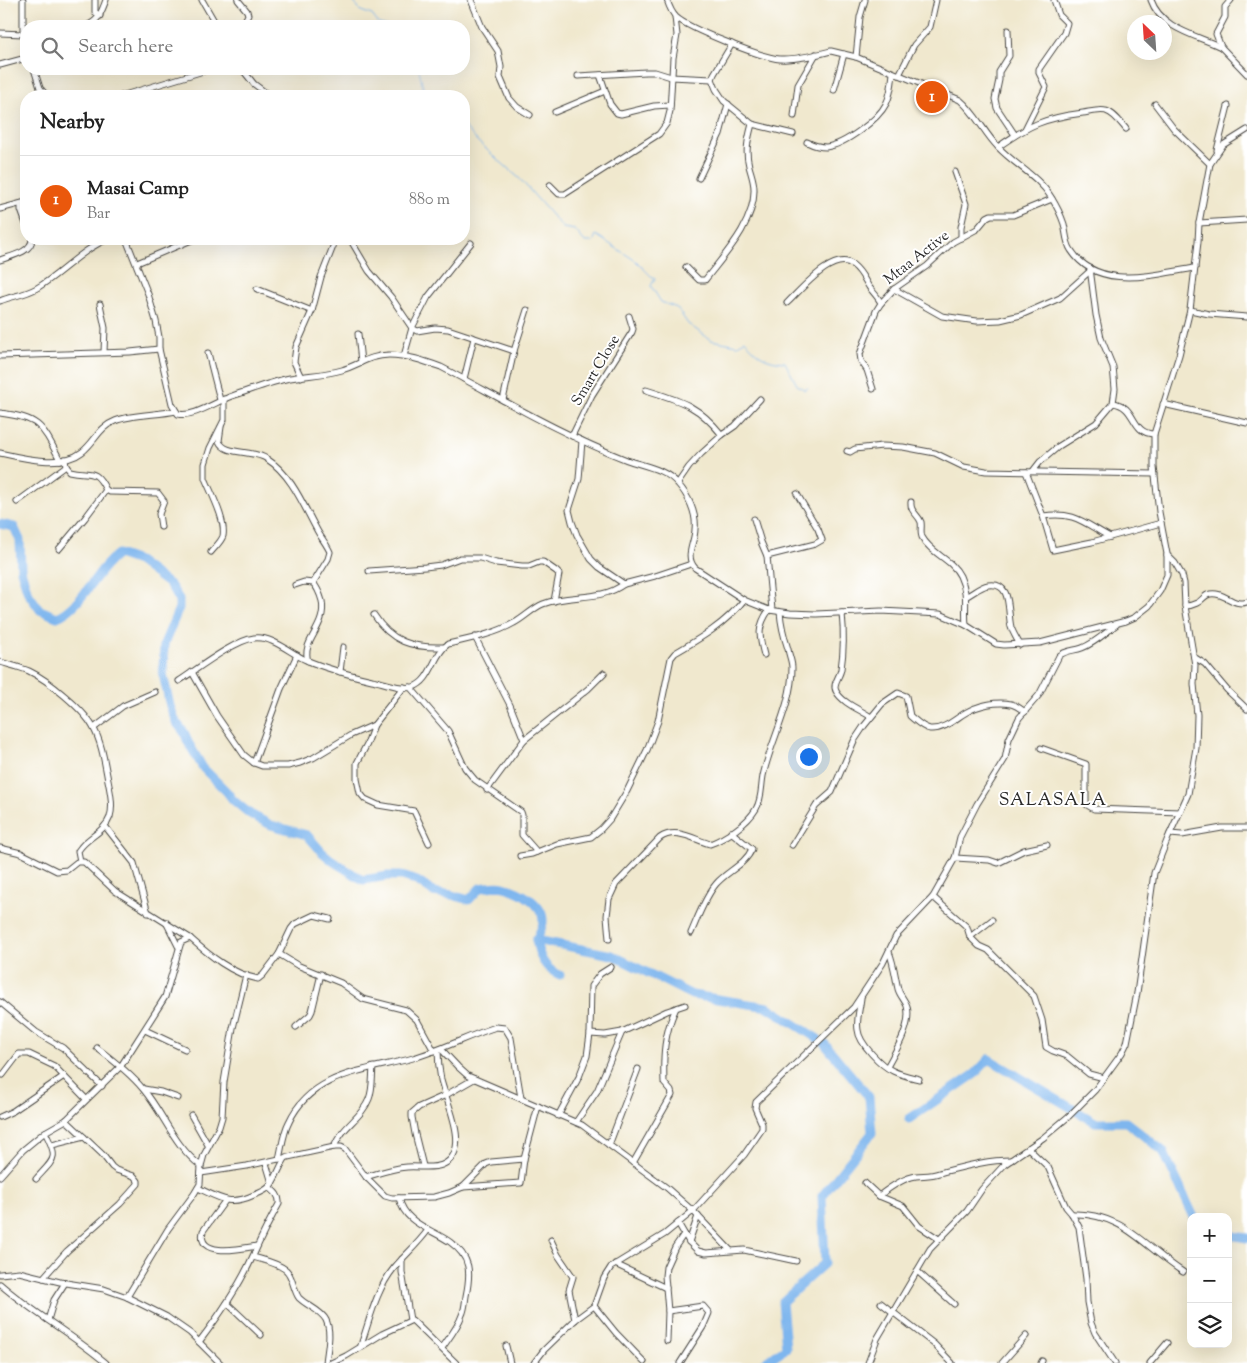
<!DOCTYPE html>
<meta charset="utf-8">
<style>
:root{--surface:#fff;--page:#f2f2f2;--text:#222;--muted:#767676;--line:#e0e0e0;--accent:#ea580c}
body{margin:0;font-family:"Sorts Mill Goudy",serif;background:var(--page);color:var(--text)}
.controls{position:absolute;right:15px;bottom:15px;display:grid;overflow:hidden;border-radius:10px;box-shadow:0 5px 20px #0002}
.controls button{width:45px;height:45px;display:grid;place-items:center;padding:0;border:0;border-bottom:1px solid var(--line);background:var(--surface);color:var(--text);font:25px sans-serif}
.compass{position:absolute;left:1127px;top:15px;width:45px;height:45px;border-radius:50%;background:var(--surface);box-shadow:0 5px 20px #0002;rotate:335deg}
.you{position:absolute;left:808px;top:756px;width:18px;height:18px;margin:-12px;border:4px solid #fff;border-radius:50%;background:#1a73e8;box-shadow:0 0 0 8px #1a73e833}
.badge{display:grid;place-items:center;width:32px;height:32px;border-radius:50%;background:var(--accent);color:#fff;font-size:16px;font-weight:700}
.pin{position:absolute;translate:-50% -50%;border:2px solid #fff;box-shadow:0 1px 5px #0006}
.list{margin:0;padding:0;list-style:none}
h2{display:flex;justify-content:space-between;align-items:center;height:65px;margin:0;padding:0 20px;font-size:21px}
h2 small{font-size:16px;font-weight:400;color:var(--muted)}
.list li{display:grid;grid-template-columns:32px 1fr auto;gap:15px;align-items:center;box-sizing:border-box;height:90px;padding:0 20px;border-top:1px solid var(--line)}
.list b{display:block;font-size:19px;white-space:nowrap}
.list p{margin:0;font-size:16px;white-space:nowrap;color:var(--muted)}
.list em{font-size:16px;font-style:normal;color:var(--muted)}
.icon{flex:none;width:28px;height:28px;fill:none;stroke:currentColor;stroke-width:2;stroke-linecap:round;stroke-linejoin:round}
.map{position:relative;flex:none;width:1247px;height:1363px;overflow:hidden}
.search{position:absolute;background:var(--surface);box-shadow:0 5px 20px #0002;left:20px;top:20px;width:450px;height:55px;display:flex;align-items:center;gap:12px;box-sizing:border-box;padding:0 18px;border-radius:20px;color:var(--muted);font-size:19px}
.panel{position:absolute;background:var(--surface);box-shadow:0 5px 20px #0002;left:20px;top:90px;width:450px;height:155px;border-radius:20px}
.map>svg:first-child{display:block}
.lines{fill:none;stroke-linecap:round;stroke-linejoin:round}
.stream{stroke:#7eb6ee;stroke-width:1}
.river{stroke:#7eb6ee;stroke-width:9}
.street-casing{stroke:#494743;stroke-width:7}
.street{stroke:#fff;stroke-width:5}
.labels{text-anchor:middle;stroke-width:4;stroke-linejoin:round;paint-order:stroke}
.street-label{font-size:15px;fill:#2b2b2b;stroke:#fff}
.quarter-label{font-size:18px;letter-spacing:1px;fill:#2b2b2b;stroke:#fff}
</style>
<div class="map">
<svg width="1247" height="1363" viewBox="0 0 1247 1363">
<rect width="100%" height="100%" fill="#fff"/>
<filter id="ink" filterUnits="userSpaceOnUse"><feTurbulence type="fractalNoise" baseFrequency=".02" numOctaves="2"/><feDisplacementMap in="SourceGraphic" scale="10" xChannelSelector="R" yChannelSelector="G"/><feConvolveMatrix kernelMatrix="1 2 1 2 8 2 1 2 1" color-interpolation-filters="sRGB"/></filter>
<filter id="wash" filterUnits="userSpaceOnUse"><feTurbulence type="fractalNoise" baseFrequency=".0096" numOctaves="4" result="noise"/><feDisplacementMap in="SourceGraphic" scale="20" xChannelSelector="R" yChannelSelector="G"/><feGaussianBlur stdDeviation="1.12" result="paint"/><feColorMatrix in="noise" values="0 0 0 0 0 0 0 0 0 0 0 0 0 0 0 0 0 1.4 0 .05"/><feComposite in="paint" operator="in"/></filter>
<g filter="url(#wash)">
<rect width="100%" height="100%" fill="#f0e8ce"/>
<g class="lines">
<g class="stream">
<path d="M352,0L361,11L372,15L379,24L387,26"/>
<path d="M419,69L423,88L435,96"/>
<path d="M464,126L478,142L520,179L563,228L575,230L585,242H593L596,235L636,261L651,276L655,278L651,286L661,302L677,308L688,324L711,340L738,345L745,340C756,355 766,361 785,362L797,385L805,390L808,388"/>
</g>
<g class="river">
<path d="M0,524L14,527L20,540L21,570L28,593L40,610L57,617C84,606 94,571 118,554L138,561L170,585L179,599V608L164,644L163,674L170,706L176,722L184,732L188,742L203,768L227,792L233,800L250,814L271,825L307,835L322,852L334,862L363,880L388,876H402L417,881L433,892L452,895L469,900L480,888C488,887 496,885 504,887C519,891 544,903 543,922C543,927 538,935 536,940C539,956 544,969 560,975"/>
<path d="M536,940L612,955L692,995L768,1007L818,1039"/>
<path d="M909,1119L975,1074L989,1059L1095,1122H1126L1163,1151L1194,1217"/>
<path d="M1228,1235L1247,1238"/>
<path d="M764,1363L786,1348L782,1302L825,1263L822,1196L872,1133L869,1097L824,1043"/>
</g>
</g>
</g>
<g filter="url(#ink)">
<g class="lines">
<defs>
<g id="street">
<path d="M23,0V34L26,43"/>
<path d="M95,0V12L100,16"/>
<path d="M202,0L217,26"/>
<path d="M238,0L247,11L248,15L242,26"/>
<path d="M471,0L482,27L498,51L501,67L500,77L509,98L517,107L530,115"/>
<path d="M667,0C669,6 671,12 676,17C689,29 763,58 780,59C796,60 815,55 831,51L856,57L960,100C976,113 984,133 998,147C1015,165 1038,176 1051,197C1056,205 1061,215 1064,224C1066,232 1066,243 1071,250C1098,292 1155,274 1195,268"/>
<path d="M1151,0C1161,29 1196,35 1221,47"/>
<path d="M1231,0L1225,7V17L1216,34L1221,47L1247,74"/>
<path d="M86,26C99,21 101,13 106,0"/>
<path d="M1008,30L1009,56L999,72V80L995,99L997,108L1015,135"/>
<path d="M0,33L23,34"/>
<path d="M732,44L714,74L712,79L716,89L724,101L752,124L793,134"/>
<path d="M856,57L860,17L865,0"/>
<path d="M0,65L26,58"/>
<path d="M34,69L40,88L47,96"/>
<path d="M242,69L254,84L270,96"/>
<path d="M600,75L610,104L617,113L621,114L654,106L670,105"/>
<path d="M899,75L914,45L930,27L936,0"/>
<path d="M578,76L646,72H655L671,77L712,79"/>
<path d="M834,90L844,54"/>
<path d="M121,96L210,69"/>
<path d="M1155,104L1174,129L1210,164"/>
<path d="M555,112L605,91"/>
<path d="M794,116L798,85L816,54"/>
<path d="M1025,129L1046,87L1039,73V69L1064,33L1067,23L1059,15L1054,0"/>
<path d="M807,142C813,145 819,147 826,147C844,145 878,120 886,104C891,95 892,83 893,73"/>
<path d="M998,147C1029,125 1044,118 1083,113C1090,112 1100,109 1106,111C1114,113 1121,123 1126,129"/>
<path d="M1217,150L1228,106"/>
<path d="M955,172L966,204L961,227V238"/>
<path d="M699,178L720,134L728,104"/>
<path d="M550,185L559,194H565L659,134L667,123L670,111L673,58L677,35L675,17"/>
<path d="M21,204V210L26,224"/>
<path d="M0,209L26,202"/>
<path d="M1199,223L1247,220"/>
<path d="M126,239L148,294L156,321L159,337V349L172,404L178,414C193,418 217,401 232,396C251,390 270,382 290,378C307,375 325,375 342,370C358,365 371,355 389,355C407,355 424,361 441,367C502,399 562,435 627,460C644,466 666,469 678,484C688,495 697,514 695,529C695,543 684,556 695,568L744,600L769,610L790,613L816,614L881,611L940,614L966,625L996,644L1004,645L1040,643L1126,621L1135,617L1149,606L1160,591L1167,575V554L1159,512L1154,467V434L1179,355L1190,310L1198,242L1199,223L1210,164L1223,145L1247,130"/>
<path d="M350,239L369,271L391,297L412,328L417,331L435,328L448,329L514,351L503,400"/>
<path d="M0,260C11,256 32,252 32,239"/>
<path d="M137,263L194,239"/>
<path d="M686,267L699,280H705C725,254 755,223 754,189C754,181 751,174 749,166C745,151 748,139 752,124"/>
<path d="M257,289L312,311"/>
<path d="M894,289L942,316L977,321L1000,320L1021,315L1060,298L1090,271"/>
<path d="M0,301C12,296 25,295 37,288C62,273 81,250 108,239"/>
<path d="M787,303C800,291 834,249 853,265C861,271 864,279 869,287C873,292 878,297 881,303"/>
<path d="M100,304L105,328L104,352"/>
<path d="M1190,310L1209,314L1247,317"/>
<path d="M358,334L361,362"/>
<path d="M514,351L527,310"/>
<path d="M208,353L220,400"/>
<path d="M0,356L130,352L159,349"/>
<path d="M404,356L412,328L428,297L471,243"/>
<path d="M301,377L294,362L296,347L312,311L321,277L336,239"/>
<path d="M464,379L474,338"/>
<path d="M873,389L867,370L861,361L860,354L876,311L881,303L894,289L927,266L953,242L977,229L987,217L991,215H1013L1052,199"/>
<path d="M646,390C681,401 698,405 722,435"/>
<path d="M1113,403C1137,406 1130,433 1154,434"/>
<path d="M1163,404L1247,423"/>
<path d="M0,413C40,418 42,425 60,460"/>
<path d="M221,427L219,441C225,456 253,449 267,459C292,475 304,507 318,532C322,539 327,545 330,552L328,559L313,583"/>
<path d="M572,436L592,395L632,332L633,329L629,316"/>
<path d="M582,441L579,479L569,510L572,522L577,535L591,559L599,567L624,584L655,576L691,564"/>
<path d="M847,451L850,452L855,449L882,446L903,447L935,453L964,467L986,471L1155,474"/>
<path d="M0,453C22,458 62,468 82,452C95,442 99,427 115,421C131,414 158,415 176,411"/>
<path d="M65,459L66,466L70,471C91,476 95,467 106,490L110,492L158,493L164,501L159,514L161,527"/>
<path d="M1033,471L1040,462L1059,446L1096,423L1113,403L1115,389L1113,367L1101,338L1096,315L1090,268"/>
<path d="M1026,472L1043,516L1053,550L1092,542L1161,523"/>
<path d="M678,483L689,467L701,454L722,435L735,426L760,399"/>
<path d="M17,502L66,466"/>
<path d="M911,502C910,512 918,514 921,522C922,527 920,532 922,537C931,554 952,559 960,576C969,596 964,604 966,625"/>
<path d="M1043,516C1074,511 1084,523 1110,537"/>
<path d="M754,519L761,542L767,556L772,610"/>
<path d="M59,549L85,518L106,490"/>
<path d="M211,552C215,547 221,542 223,536C226,520 211,493 205,478V464L210,448L224,420V399"/>
<path d="M767,556L815,544L822,540L818,529L797,494"/>
<path d="M369,571L425,567L441,565L460,558H480L496,563L522,566H529L539,562H543L556,571L559,574L554,601"/>
<path d="M295,585L304,582L313,583C318,588 320,594 322,601C327,628 301,640 308,661"/>
<path d="M967,596C973,593 981,586 988,585C1013,581 1007,612 1011,627C1013,633 1017,639 1020,645"/>
<path d="M1185,606C1189,606 1193,605 1197,603C1202,601 1204,595 1210,594C1224,591 1233,607 1247,602"/>
<path d="M842,613C844,632 844,650 841,669C840,677 832,684 836,691C842,703 861,710 871,717"/>
<path d="M374,615C391,642 412,648 443,647"/>
<path d="M475,637L510,705L524,740L487,790"/>
<path d="M764,655C759,636 757,627 769,610"/>
<path d="M1194,657L1205,664L1227,690L1247,709"/>
<path d="M0,662C10,665 20,667 29,671C48,680 83,709 93,727C101,741 104,759 107,775C109,787 114,804 110,817C105,831 90,836 81,847L78,851L80,861"/>
<path d="M192,672L217,716L244,755L254,763L262,766H288L300,763L313,758L351,735L374,725L404,687"/>
<path d="M340,672L343,647"/>
<path d="M179,681C196,670 235,640 254,638C273,636 290,653 306,660C327,669 350,675 372,680C382,682 403,690 413,687C432,681 433,654 448,644C470,639 495,634 514,623C524,618 533,608 543,604C570,593 600,602 624,584"/>
<path d="M410,687L448,731L465,768L475,780L521,812L522,815V835L537,852"/>
<path d="M374,725L367,744L357,763V779L360,793L365,799L378,805L414,811L429,843"/>
<path d="M94,728L123,706L155,692"/>
<path d="M524,740L588,689L604,673"/>
<path d="M1041,748L1086,764V802L1087,805L1094,809L1180,812"/>
<path d="M254,763L281,689L297,655"/>
<path d="M105,826L134,863L148,913"/>
<path d="M1170,834L1182,835L1222,828H1247"/>
<path d="M792,845L816,806L832,792L854,741L864,726L882,704L898,693L906,696L910,716C916,721 923,728 930,729C944,730 955,719 965,713C978,705 997,701 1011,704C1016,705 1021,709 1025,712"/>
<path d="M0,848L21,853L57,871L67,870L77,862H84L115,891L190,938"/>
<path d="M520,856L532,854L557,844L591,837L601,829L610,819L627,791L647,750L658,721L671,658L675,653C701,638 725,624 744,600"/>
<path d="M955,858L989,860L998,863L1024,850L1047,845"/>
<path d="M933,897L967,927L970,937L979,946L988,950L1034,996L1042,1020L1046,1047L1053,1051L1067,1056L1089,1074L1104,1078"/>
<path d="M166,922L178,946"/>
<path d="M691,933C698,917 705,897 716,884C727,871 745,865 752,849L731,832"/>
<path d="M970,937L992,920"/>
<path d="M609,939L607,916L609,899L616,884L660,838C676,827 693,839 710,844C726,838 747,824 756,809C762,799 761,787 763,776C771,740 792,705 792,668C792,661 789,656 788,649C784,637 781,625 780,612"/>
<path d="M279,954L297,965L341,983L363,999L406,1010L417,1020L434,1051"/>
<path d="M861,998C860,1008 856,1020 858,1030C859,1043 881,1066 893,1071C901,1075 911,1077 919,1079"/>
<path d="M0,1002L36,1032L63,1048L102,1086"/>
<path d="M296,1027L310,1015L312,1011L321,974"/>
<path d="M145,1030L185,1049"/>
<path d="M590,1034L605,1035L622,1032L667,1011L685,1005"/>
<path d="M97,1048C113,1060 130,1073 143,1089C164,1114 174,1146 201,1166"/>
<path d="M441,1049L458,1067L468,1076L582,1125L667,1188L693,1211L730,1250"/>
<path d="M887,1067C896,1050 912,1026 907,1006C905,1000 900,996 898,989C895,976 894,964 889,952"/>
<path d="M3,1075L19,1054H29L54,1066L86,1099"/>
<path d="M144,1089L161,1092L178,1098"/>
<path d="M191,1115L208,1145"/>
<path d="M558,1116L579,1077L587,1056L590,1034L591,986L600,974L611,967"/>
<path d="M0,1117L13,1111L64,1076"/>
<path d="M576,1122L597,1091L622,1032"/>
<path d="M52,1145L84,1137"/>
<path d="M609,1145L638,1069"/>
<path d="M334,1147C343,1125 361,1119 369,1099C373,1089 372,1077 373,1067"/>
<path d="M1028,1148L1048,1167L1066,1207L1072,1214L1079,1227L1086,1279L1087,1302L1091,1323L1095,1333L1115,1363"/>
<path d="M279,1159C282,1147 283,1133 289,1122C312,1072 367,1071 413,1058C441,1050 468,1036 496,1027L505,1028L511,1038L521,1098"/>
<path d="M266,1163L272,1183"/>
<path d="M633,1163L672,1095L671,1091L664,1083C663,1055 664,1034 676,1008"/>
<path d="M423,1166L415,1134L412,1117V1113L419,1107L446,1095L474,1079"/>
<path d="M201,1173L247,1166L334,1147H341L345,1149L366,1177L385,1196L392,1198L434,1197L449,1193L463,1187L486,1164L491,1162L524,1159"/>
<path d="M0,1176L23,1150L45,1132L66,1120L121,1066L165,997L181,942L190,938C209,955 232,974 258,979L263,975L279,954L291,929L295,924L314,915L330,919"/>
<path d="M366,1177C379,1173 393,1168 407,1167C418,1166 432,1169 442,1165C473,1152 446,1102 441,1080C439,1070 438,1060 438,1050"/>
<path d="M36,1179C55,1158 59,1159 45,1132"/>
<path d="M865,1183L879,1196L903,1206L919,1226L939,1239"/>
<path d="M463,1187L521,1183L524,1159L538,1106"/>
<path d="M198,1188C221,1199 230,1206 254,1195C260,1193 267,1190 271,1185C277,1176 280,1166 286,1157"/>
<path d="M879,1196C889,1188 904,1178 916,1176C924,1175 931,1176 939,1173C963,1167 986,1160 1011,1160"/>
<path d="M399,1198C405,1224 430,1228 450,1242C471,1257 471,1272 466,1296C465,1302 465,1309 462,1315C458,1327 449,1338 442,1348"/>
<path d="M225,1201L203,1231C196,1259 244,1248 257,1246"/>
<path d="M1072,1214C1123,1212 1144,1247 1183,1272"/>
<path d="M678,1223L689,1242L698,1251L706,1253L744,1250L796,1261"/>
<path d="M551,1240L558,1255L573,1277L569,1290L575,1320"/>
<path d="M689,1242L698,1216"/>
<path d="M253,1257C263,1260 278,1263 286,1270C293,1276 293,1290 299,1298C307,1306 321,1310 326,1320C332,1333 327,1350 326,1363"/>
<path d="M402,1259V1272L410,1320"/>
<path d="M615,1264L666,1288"/>
<path d="M917,1271L954,1304"/>
<path d="M0,1274L19,1272L60,1282L104,1289L127,1297L167,1317L190,1333L220,1363"/>
<path d="M43,1278L67,1251L120,1204L138,1184V1181L134,1176L116,1170L112,1167L102,1154L66,1120"/>
<path d="M0,1284C33,1313 72,1334 106,1363"/>
<path d="M127,1297L168,1229L194,1194L200,1184L201,1166L204,1155L219,1127L222,1117L224,1082L233,1028L246,975"/>
<path d="M227,1303L261,1335"/>
<path d="M881,1303L934,1344L952,1363"/>
<path d="M594,1306L616,1333L644,1362"/>
<path d="M668,1311L703,1306L709,1313L703,1327L680,1363"/>
<path d="M48,1320L54,1300L65,1283"/>
<path d="M667,1341L668,1311L665,1276L666,1267L675,1247L684,1234"/>
<path d="M199,1342C219,1316 239,1287 253,1256C261,1238 269,1221 279,1204C280,1196 275,1192 269,1187"/>
<path d="M361,1345C370,1319 376,1290 394,1268C405,1255 418,1244 428,1230"/>
<path d="M506,1346L510,1363"/>
<path d="M331,1363L346,1356L382,1334L412,1320L456,1363"/>
<path d="M534,1363L544,1350L575,1320L594,1306L604,1278L611,1267L665,1234L693,1211L744,1155L762,1129V1124L755,1108L756,1102L854,1007L883,963L896,936L933,897L955,858L960,837L977,804L1005,759L1009,739L1019,718L1039,695L1059,656C1065,650 1074,651 1082,648C1095,643 1105,633 1116,625"/>
<path d="M868,1363L877,1339L930,1249L967,1211L982,1189L1005,1164L1043,1138L1069,1116L1095,1090L1122,1053L1127,1043L1137,993L1154,873L1168,838L1188,794L1196,748L1197,715L1194,684L1195,665L1185,606L1184,583L1182,575L1175,563L1167,555"/>
<path d="M1002,1363L1026,1336"/>
<path d="M1041,1363L1042,1361"/>
<path d="M1150,1363L1167,1343"/>
</g>
</defs>
<use href="#street" class="street-casing"/>
<use href="#street" class="street"/>
</g>
</g>
<g class="labels">
<g class="street-label">
<text transform="translate(916 257) rotate(-38)" y="5">Mtaa Active</text>
<text transform="translate(595 370) rotate(-59)" y="5">Smart Close</text>
</g>
<g class="quarter-label">
<text x="1053" y="805">SALASALA</text>
</g>
</g>
</svg>
<div class="controls">
<button>+</button>
<button>−</button>
<button><svg class="icon" aria-label="layers" viewBox="0 0 24 24"><path d="M12 4l9 5-9 5-9-5zM3 14l9 5 9-5"/></svg></button>
</div>
<svg class="compass" viewBox="-18 -18 36 36"><path d="M0-13l5 13h-10z" fill="#e53935"/><path d="M0 13l5-13h-10z" fill="#767676"/></svg>
<div class="you"></div>
<div class="pin badge" style="left:932px;top:97px">1</div>
<div class="search"><svg class="icon" aria-label="search" viewBox="0 0 24 24"><circle cx="10" cy="10" r="6"/><path d="M15 15l6 6"/></svg>Search here</div>
<section class="panel">
<h2>Nearby<small></small></h2>
<ul class="list">
<li><span class="badge">1</span><div><b>Masai Camp</b><p>Bar</p></div><em>880 m</em></li>
</ul>
</section>
</div>
